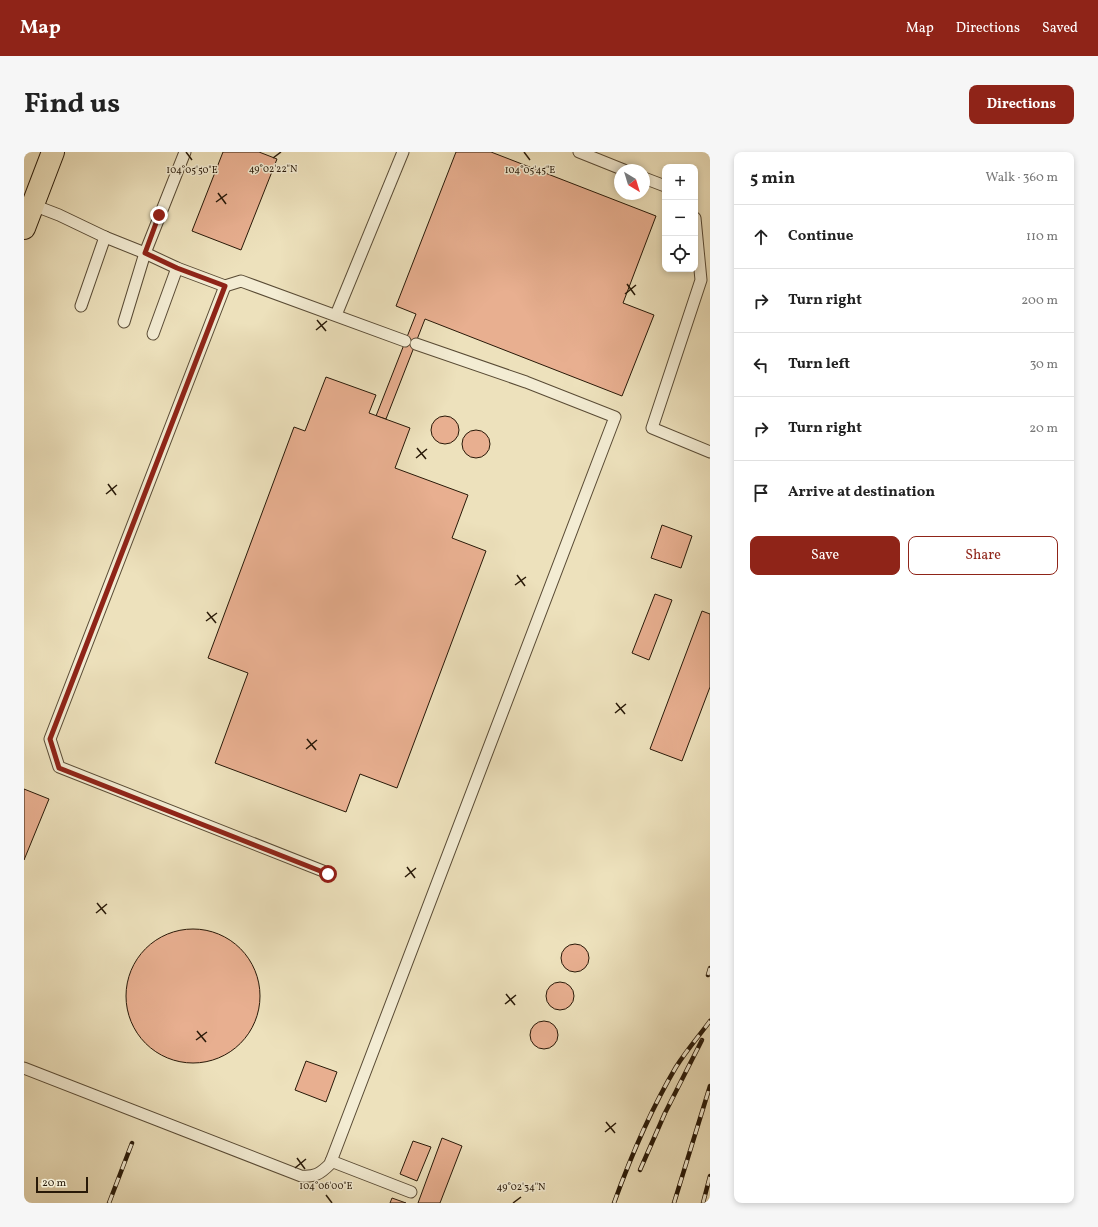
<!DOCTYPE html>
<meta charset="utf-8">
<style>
:root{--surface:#fff;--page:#f6f6f6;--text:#222;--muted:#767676;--line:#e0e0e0;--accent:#8f2418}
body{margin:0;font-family:Vollkorn,serif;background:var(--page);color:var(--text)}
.controls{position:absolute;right:12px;top:12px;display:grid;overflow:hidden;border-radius:8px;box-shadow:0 2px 6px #0003}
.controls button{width:36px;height:36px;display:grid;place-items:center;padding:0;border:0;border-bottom:1px solid var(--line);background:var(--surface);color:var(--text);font:20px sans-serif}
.compass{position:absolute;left:590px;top:12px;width:36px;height:36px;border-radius:50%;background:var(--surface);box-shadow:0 2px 6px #0003;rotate:142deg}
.scale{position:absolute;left:12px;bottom:10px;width:52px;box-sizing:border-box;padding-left:4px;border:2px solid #281908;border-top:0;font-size:11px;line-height:14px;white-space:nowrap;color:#281908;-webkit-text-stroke:3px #f3ecd3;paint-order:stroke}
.stop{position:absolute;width:12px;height:12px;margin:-9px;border:3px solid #8f2418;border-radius:50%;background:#fff}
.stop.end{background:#8f2418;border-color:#fff;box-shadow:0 1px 4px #0008}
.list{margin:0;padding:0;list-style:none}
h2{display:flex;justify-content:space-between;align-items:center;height:52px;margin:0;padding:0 16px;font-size:17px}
h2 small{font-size:13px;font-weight:400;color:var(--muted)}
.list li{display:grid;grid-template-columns:26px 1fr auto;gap:12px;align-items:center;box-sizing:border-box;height:64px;padding:0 16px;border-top:1px solid var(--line)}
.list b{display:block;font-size:15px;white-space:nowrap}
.list em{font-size:13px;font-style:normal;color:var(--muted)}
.actions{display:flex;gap:8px;padding:12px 16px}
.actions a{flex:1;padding:9px 0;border:1px solid var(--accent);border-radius:8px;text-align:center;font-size:14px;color:var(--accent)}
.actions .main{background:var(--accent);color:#fff}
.icon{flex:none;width:22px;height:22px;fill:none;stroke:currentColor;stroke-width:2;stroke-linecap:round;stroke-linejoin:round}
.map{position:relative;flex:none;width:686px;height:1051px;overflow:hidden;border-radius:8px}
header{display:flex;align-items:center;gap:24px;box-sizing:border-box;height:56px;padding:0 20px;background:var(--accent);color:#fff}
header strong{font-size:19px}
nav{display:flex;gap:22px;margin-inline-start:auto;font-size:14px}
.intro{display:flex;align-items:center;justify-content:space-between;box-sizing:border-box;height:96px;padding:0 24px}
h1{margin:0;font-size:28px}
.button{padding:10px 18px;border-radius:8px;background:var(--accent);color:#fff;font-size:14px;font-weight:700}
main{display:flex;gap:24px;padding:0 24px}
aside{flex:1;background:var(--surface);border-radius:8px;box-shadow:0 2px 6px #0003}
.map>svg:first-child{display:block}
.building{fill:#e8af90;stroke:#281908}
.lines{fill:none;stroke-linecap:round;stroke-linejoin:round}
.service-casing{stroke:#594b35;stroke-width:13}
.trunk-casing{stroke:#281908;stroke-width:24}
.service{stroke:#f3ecd3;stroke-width:11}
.trunk{stroke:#ede1bc;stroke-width:22}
.rail-casing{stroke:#281908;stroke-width:4.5}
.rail{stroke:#f3ecd3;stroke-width:3;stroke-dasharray:9;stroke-linecap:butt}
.route{stroke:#8f2418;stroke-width:5}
.ticks{fill:none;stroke:#281908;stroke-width:1.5}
.ticks-label{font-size:10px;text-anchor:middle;fill:#281908;stroke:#f3ecd3;stroke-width:3;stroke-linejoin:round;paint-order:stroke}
</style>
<header>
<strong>Map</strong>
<nav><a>Map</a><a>Directions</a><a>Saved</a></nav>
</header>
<div class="intro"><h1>Find us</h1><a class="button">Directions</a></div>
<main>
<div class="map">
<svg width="686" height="1051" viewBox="0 0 686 1051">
<rect width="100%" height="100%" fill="#ede1bc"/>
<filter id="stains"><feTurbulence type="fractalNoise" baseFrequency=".005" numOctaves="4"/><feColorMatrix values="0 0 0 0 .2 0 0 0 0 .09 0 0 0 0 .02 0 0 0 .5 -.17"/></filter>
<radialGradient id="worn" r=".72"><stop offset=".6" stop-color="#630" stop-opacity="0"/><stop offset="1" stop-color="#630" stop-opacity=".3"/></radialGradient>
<g class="building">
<path d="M199,0H235L253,7L217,98L168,79Z"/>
<path d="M432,0H467L632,64L599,151L630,163L598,244L401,167L362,267L352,264L392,162L372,154Z"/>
<path d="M302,225L352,243L345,261L386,276L371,316L444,343L428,386L462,399L373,636L336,622L322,660L191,611L224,521L184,506L270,275L281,279Z"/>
<circle cx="421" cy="278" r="14"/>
<circle cx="452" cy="292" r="14"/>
<path d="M638,373L668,384L657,416L627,406Z"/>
<path d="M631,442L648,448L625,508L608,501Z"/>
<path d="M678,459L686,462V535L658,609L626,597Z"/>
<path d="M0,637L25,647L0,708Z"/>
<circle cx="169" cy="844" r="67"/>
<circle cx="551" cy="806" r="14"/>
<circle cx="536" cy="844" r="14"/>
<circle cx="520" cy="883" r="14"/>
<path d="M282,909L313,920L302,950L271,938Z"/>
<path d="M418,986L438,994L416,1051H394Z"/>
<path d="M389,989L407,995L393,1029L376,1022Z"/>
<path d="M368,1046L382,1051H366Z"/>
</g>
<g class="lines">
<defs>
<g id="service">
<path d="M555,0L600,18"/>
<path d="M620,26L641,34"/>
<path d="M9,53L35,63L81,85L121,101L153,116L201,134L217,129L381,189"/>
<path d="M671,66L677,128L628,276L686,300"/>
<path d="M201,134L26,587L35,615L304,721"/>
<path d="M57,154L81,85"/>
<path d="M312,163L379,0"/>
<path d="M100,170L121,101L161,0"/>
<path d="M129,182L153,116"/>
<path d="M0,916L277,1024C291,1025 296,1022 306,1012L591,265L502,230L392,192"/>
<path d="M307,1009L387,1040"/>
</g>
<path id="trunk" d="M0,76L29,0"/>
</defs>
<use href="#service" class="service-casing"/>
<use href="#trunk" class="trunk-casing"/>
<use href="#service" class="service"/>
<use href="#trunk" class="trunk"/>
<defs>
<g id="rail">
<path d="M684,823L686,816"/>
<path d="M616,1018L641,961L678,888"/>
<path d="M85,1051L108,991"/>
<path d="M590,1051C607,1004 626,959 652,915C662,899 675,884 686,869"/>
<path d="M650,1051L686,934"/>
<path d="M679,1051L686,1024"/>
</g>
</defs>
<use href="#rail" class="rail-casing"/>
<use href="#rail" class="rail"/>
</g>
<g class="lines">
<path class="route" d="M135,63L121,101L153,116L201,134L26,587L35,616L304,722"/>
</g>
<path class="ticks" d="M162,0L168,8M500,0L506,8M249,6L257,0M194,41L202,52M192,50L203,42M603,132L611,143M601,142L612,133M293,168L302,179M292,178L303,169M393,296L402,307M392,306L403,297M84,332L92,343M82,342L93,333M493,423L501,434M491,433L502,425M183,460L192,471M182,469L193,461M592,551L601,562M591,561L602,552M283,587L292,598M282,597L293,588M383,715L391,726M381,725L392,716M73,751L82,762M72,761L83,752M482,842L491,853M481,852L492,843M173,879L182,890M172,888L183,880M582,970L591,981M581,980L592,971M273,1006L281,1017M271,1016L282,1007M302,1043L308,1051M489,1051L497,1045"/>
<g class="ticks-label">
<text x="249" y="20">49°02'22"N</text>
<text x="168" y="21">104°05'50"E</text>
<text x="506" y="21">104°05'45"E</text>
<text x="302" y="1037">104°06'00"E</text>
<text x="497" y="1038">49°02'34"N</text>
</g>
<rect width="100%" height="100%" filter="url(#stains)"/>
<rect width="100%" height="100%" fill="url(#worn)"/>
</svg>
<div class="controls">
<button>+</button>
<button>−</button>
<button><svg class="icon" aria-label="locate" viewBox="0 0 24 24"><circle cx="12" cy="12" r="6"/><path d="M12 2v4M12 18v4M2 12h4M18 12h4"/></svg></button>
</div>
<svg class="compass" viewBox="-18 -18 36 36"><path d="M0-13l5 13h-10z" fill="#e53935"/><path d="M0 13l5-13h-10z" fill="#767676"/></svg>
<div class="scale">20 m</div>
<div class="stop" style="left:304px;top:722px"></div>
<div class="stop end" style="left:135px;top:63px"></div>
</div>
<aside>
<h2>5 min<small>Walk · 360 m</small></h2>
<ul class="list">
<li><svg class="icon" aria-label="ahead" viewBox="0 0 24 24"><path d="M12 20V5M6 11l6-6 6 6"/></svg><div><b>Continue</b></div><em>110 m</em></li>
<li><svg class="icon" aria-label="right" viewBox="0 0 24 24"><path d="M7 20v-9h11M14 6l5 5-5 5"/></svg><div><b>Turn right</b></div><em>200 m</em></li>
<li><svg class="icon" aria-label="left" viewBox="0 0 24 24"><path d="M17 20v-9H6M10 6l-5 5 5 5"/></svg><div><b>Turn left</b></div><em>30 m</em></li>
<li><svg class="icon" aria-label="right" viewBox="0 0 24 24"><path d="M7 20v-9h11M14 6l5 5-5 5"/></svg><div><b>Turn right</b></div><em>20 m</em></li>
<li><svg class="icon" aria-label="arrive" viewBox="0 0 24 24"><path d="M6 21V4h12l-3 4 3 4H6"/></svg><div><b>Arrive at destination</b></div></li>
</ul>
<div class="actions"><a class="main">Save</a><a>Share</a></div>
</aside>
</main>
